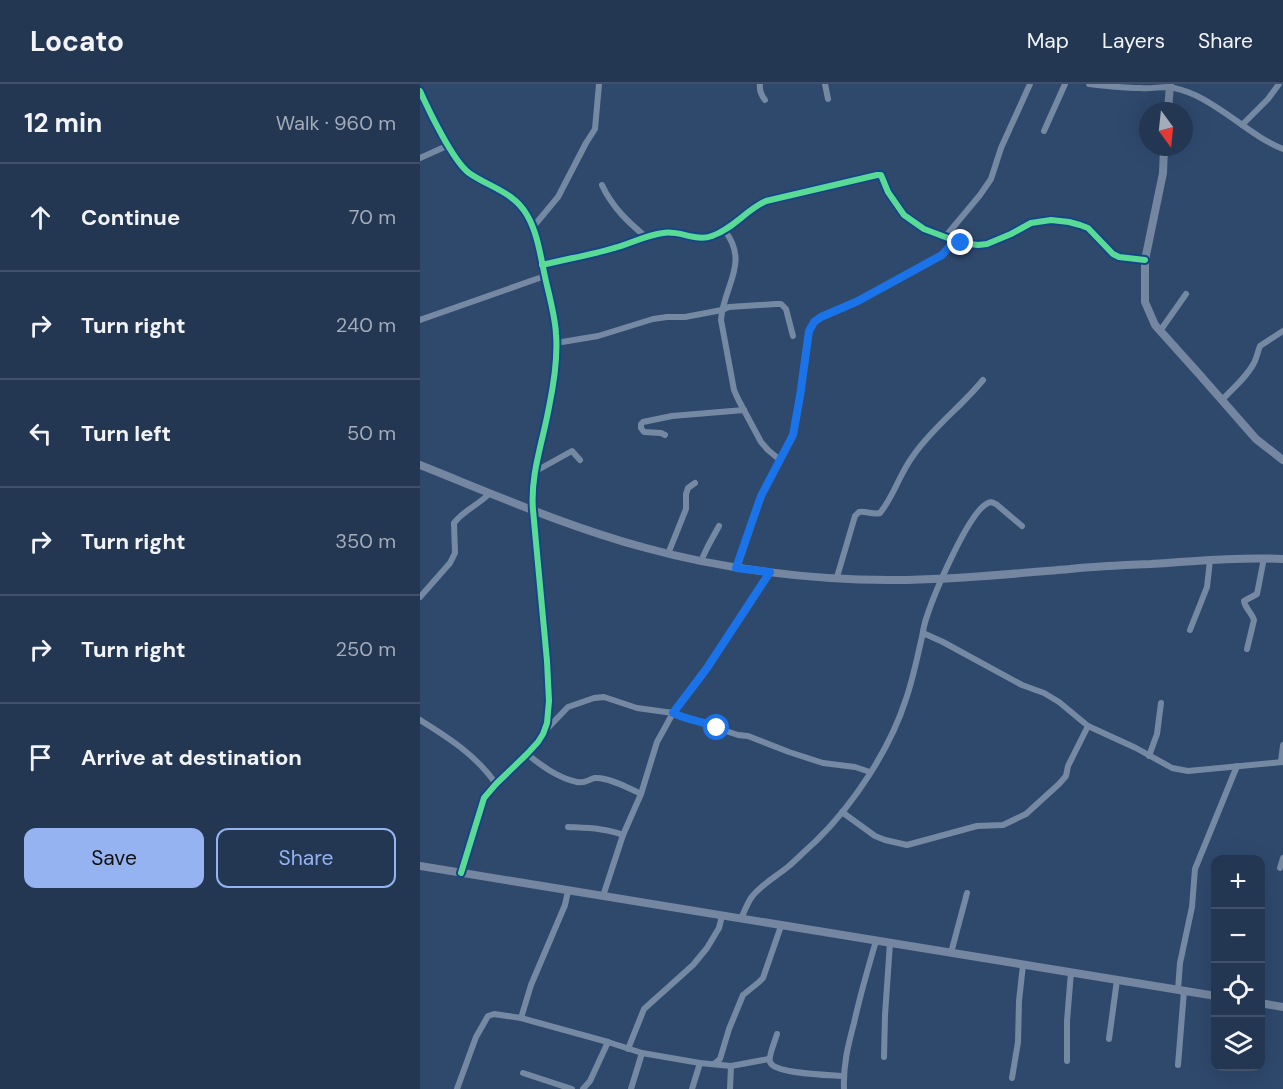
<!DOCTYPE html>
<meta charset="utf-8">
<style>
:root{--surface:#233752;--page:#2b3f59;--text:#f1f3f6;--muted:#a3acb8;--line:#405169;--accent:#95b2f1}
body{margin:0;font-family:"DM Sans",sans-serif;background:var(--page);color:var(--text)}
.controls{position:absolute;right:18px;bottom:18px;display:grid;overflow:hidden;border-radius:12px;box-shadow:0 6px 24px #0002}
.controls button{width:54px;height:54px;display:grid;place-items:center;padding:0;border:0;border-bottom:2px solid var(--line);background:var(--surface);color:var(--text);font:30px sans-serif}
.compass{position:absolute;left:719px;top:18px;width:54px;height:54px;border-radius:50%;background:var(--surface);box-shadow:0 6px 24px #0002;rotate:165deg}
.stop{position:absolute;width:18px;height:18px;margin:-14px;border:4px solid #1a73e8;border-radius:50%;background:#fff}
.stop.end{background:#1a73e8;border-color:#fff;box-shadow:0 2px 6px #0008}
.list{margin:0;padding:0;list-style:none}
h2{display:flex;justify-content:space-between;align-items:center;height:78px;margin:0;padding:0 24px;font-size:26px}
h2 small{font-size:20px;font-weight:400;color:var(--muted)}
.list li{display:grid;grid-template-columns:39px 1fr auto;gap:18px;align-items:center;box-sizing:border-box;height:108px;padding:0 24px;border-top:2px solid var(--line)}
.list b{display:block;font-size:22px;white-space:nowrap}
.list em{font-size:20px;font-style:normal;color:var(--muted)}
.actions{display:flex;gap:12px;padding:18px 24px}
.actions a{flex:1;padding:14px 0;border:2px solid var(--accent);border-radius:12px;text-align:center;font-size:21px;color:var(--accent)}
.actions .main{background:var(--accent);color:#111}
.icon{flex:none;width:33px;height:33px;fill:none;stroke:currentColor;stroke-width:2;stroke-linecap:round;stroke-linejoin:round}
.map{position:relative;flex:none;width:863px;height:1005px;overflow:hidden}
header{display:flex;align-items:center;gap:36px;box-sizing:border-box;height:84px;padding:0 30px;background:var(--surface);border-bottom:2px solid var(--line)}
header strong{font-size:28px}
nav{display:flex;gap:33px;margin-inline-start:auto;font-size:21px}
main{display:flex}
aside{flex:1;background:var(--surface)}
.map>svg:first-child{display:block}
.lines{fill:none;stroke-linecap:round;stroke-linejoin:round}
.minor{stroke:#7589a3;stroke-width:6}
.major{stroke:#7486a0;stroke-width:8}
.cycleway-casing{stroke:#164586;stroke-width:10}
.cycleway{stroke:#5adb95;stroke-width:6}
.route{stroke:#1a73e8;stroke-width:8}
</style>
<header>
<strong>Locato</strong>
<nav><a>Map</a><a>Layers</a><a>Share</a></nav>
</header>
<main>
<aside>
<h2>12 min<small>Walk · 960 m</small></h2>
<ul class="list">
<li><svg class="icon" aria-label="ahead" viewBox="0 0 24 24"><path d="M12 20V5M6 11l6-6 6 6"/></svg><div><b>Continue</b></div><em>70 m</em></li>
<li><svg class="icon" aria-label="right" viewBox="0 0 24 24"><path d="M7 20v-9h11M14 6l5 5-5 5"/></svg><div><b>Turn right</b></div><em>240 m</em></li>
<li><svg class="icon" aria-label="left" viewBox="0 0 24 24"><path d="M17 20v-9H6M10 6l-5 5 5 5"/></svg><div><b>Turn left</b></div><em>50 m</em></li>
<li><svg class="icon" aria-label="right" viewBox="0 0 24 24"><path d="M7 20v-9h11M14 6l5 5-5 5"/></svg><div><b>Turn right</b></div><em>350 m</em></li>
<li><svg class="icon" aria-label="right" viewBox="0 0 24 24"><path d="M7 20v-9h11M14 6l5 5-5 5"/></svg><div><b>Turn right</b></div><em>250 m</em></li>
<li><svg class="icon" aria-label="arrive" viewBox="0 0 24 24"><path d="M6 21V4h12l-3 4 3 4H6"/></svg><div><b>Arrive at destination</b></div></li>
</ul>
<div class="actions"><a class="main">Save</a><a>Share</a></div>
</aside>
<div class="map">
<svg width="863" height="1005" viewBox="0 0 863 1005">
<rect width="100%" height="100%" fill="#2f496d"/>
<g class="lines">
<g class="minor">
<path d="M340,0C339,7 341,11 345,16"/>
<path d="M405,0L408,15"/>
<path d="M669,0C686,2 703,4 720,4C730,5 739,3 748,3C757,4 768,8 775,11C807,26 831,52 863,65"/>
<path d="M0,7C9,27 33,77 49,89C69,103 94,108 107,131C117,148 120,169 124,188C128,208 135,230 136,250C138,275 134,299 129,323C123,357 110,391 113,426L127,577L129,617L127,639L123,650L118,658L107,670L76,700L64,714L41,789"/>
<path d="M822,41L848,15L859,0"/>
<path d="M624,47L645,0"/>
<path d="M0,74L29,61"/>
<path d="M182,101C192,123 208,138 226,153"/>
<path d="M113,143L138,113L166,59L175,45L179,0"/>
<path d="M305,147C330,179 303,203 301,236L314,306L318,315L341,358L348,366L360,376"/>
<path d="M525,153L560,111L571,95L581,64L610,0"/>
<path d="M122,181C146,175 171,171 194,164C210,160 226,151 243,149C260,146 275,158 292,152C313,145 326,126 346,117L457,91H461L468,108L484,131L504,145L541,159L558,161L567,160L591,150L611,139L631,136L649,138L660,141L668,144L693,170L699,173L725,176"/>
<path d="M0,236L125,192"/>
<path d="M740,247L766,210"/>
<path d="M136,259L178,252L233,235L247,233H265L302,226L309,223L356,220H361L366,225L373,252"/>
<path d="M802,316C813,304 828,292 835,277C837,272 838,267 840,262L863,247"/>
<path d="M245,351L241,349L224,348L221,344V340L223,338L252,332L324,326"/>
<path d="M116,387L152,367L160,376"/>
<path d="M248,470L266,425V410L268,404L275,399"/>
<path d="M281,477L288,462L299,442"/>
<path d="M317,484L341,412L373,351L380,312L389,247L394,238L401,233L438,217L522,171L533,157"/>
<path d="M417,493L435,432L439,428C447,427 453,431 460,429C474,412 480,389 493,372C513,343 541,323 563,296"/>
<path d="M0,513L30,479L35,469L34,439C43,427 58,421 69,410"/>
<path d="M770,546L787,503L790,476"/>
<path d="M503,549L523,558L602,601L624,609L639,618L668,642L716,664L752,684L768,687L863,678"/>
<path d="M827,565L834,536C832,529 825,524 824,517L837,510L844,474"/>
<path d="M0,636C29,654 57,672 76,700"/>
<path d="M125,647L148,623L174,614L184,613L217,624L253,629L267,635L288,639L297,644L318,651L328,652L369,668L403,679L435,683L450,688"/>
<path d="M107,670C122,682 138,694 157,698C165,700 169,695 175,694C188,693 209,704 221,710"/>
<path d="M729,672L737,650L741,619"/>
<path d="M861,678L863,661"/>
<path d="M422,728L455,752L465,756L487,761L557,742L583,741L606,730L639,700L646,692L648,682L668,642"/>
<path d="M148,743C167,744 186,744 203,751"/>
<path d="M860,784L863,774"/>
<path d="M183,812L203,751L221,710L237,658L253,629L287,584L350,488"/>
<path d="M321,835C324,828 327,820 331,814C340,801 357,792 369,782C378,774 387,765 396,757C434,720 470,665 486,615C493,595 497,574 502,553C503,547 504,541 506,535C513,513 548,428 568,419C572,417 573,419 576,420L602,442"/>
<path d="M531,869L547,809"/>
<path d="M758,906L760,879L772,823L775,785L817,682"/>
<path d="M101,934L111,901L145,821L148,807"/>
<path d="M357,950C355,957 348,973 350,978C354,990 411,991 423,992"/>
<path d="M689,955L697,896"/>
<path d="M208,965L224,925L273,881L287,864L299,844L302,832"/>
<path d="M464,973L465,931L470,859"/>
<path d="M647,977V937L651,888"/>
<path d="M294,980L300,975L309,945L323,911L339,898L343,894L361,842"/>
<path d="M758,981L764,907"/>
<path d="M103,989L152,1005"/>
<path d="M592,994L598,958L599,917L603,881"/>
<path d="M37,1005L56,953L68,932L74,930L101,934L188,958L222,969L280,979L311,982L349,975"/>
<path d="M163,1005L170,997L188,958"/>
<path d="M211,1005L222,969"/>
<path d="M272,1005L280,979"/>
<path d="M310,1005L311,982"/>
<path d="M424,1005C423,982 428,961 434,939C440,912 448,884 456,857"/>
</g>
<g class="major">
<path d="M748,27L750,0"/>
<path d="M744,63L743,89L725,176V218L735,241L779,290L836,355L863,376"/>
<path d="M0,381C75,411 148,443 226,464C302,485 390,496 469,496C529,496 590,490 650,485C677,482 704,481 731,480C775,477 819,473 863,475"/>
<path d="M0,782L796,912"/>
<path d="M840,919L863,923"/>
</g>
<defs>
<g id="cycleway">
<path d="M0,7C9,27 33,77 49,89C69,103 94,108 107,131C117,148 120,169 124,188C128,208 135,230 136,250C138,275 134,299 129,323C123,357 110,391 113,426L127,577L129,617L127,639L123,650L118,658L107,670L76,700L64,714L41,789"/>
<path d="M122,181C146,175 171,171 194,164C210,160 226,151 243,149C260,146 275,158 292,152C313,145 326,126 346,117L457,91H461L468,108L484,131L504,145L541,159L558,161L567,160L591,150L611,139L631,136L649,138L660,141L668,144L693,170L699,173L725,176"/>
</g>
</defs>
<use href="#cycleway" class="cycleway-casing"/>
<use href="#cycleway" class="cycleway"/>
</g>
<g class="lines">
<path class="route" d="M297,644C283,637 267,636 253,629L287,584L350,488L316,484L341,412L373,351L380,312L389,247L394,238L401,233L438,217L522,171L534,157L541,159"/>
</g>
</svg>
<div class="controls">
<button>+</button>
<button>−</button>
<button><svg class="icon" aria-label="locate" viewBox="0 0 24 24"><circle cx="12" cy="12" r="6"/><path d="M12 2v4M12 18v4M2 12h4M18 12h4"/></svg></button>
<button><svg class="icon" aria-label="layers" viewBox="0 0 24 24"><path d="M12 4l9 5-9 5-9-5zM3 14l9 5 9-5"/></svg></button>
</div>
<svg class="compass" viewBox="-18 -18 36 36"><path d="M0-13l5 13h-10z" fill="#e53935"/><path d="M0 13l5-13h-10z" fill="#a3acb8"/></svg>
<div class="stop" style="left:297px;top:644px"></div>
<div class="stop end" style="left:541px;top:159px"></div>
</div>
</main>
